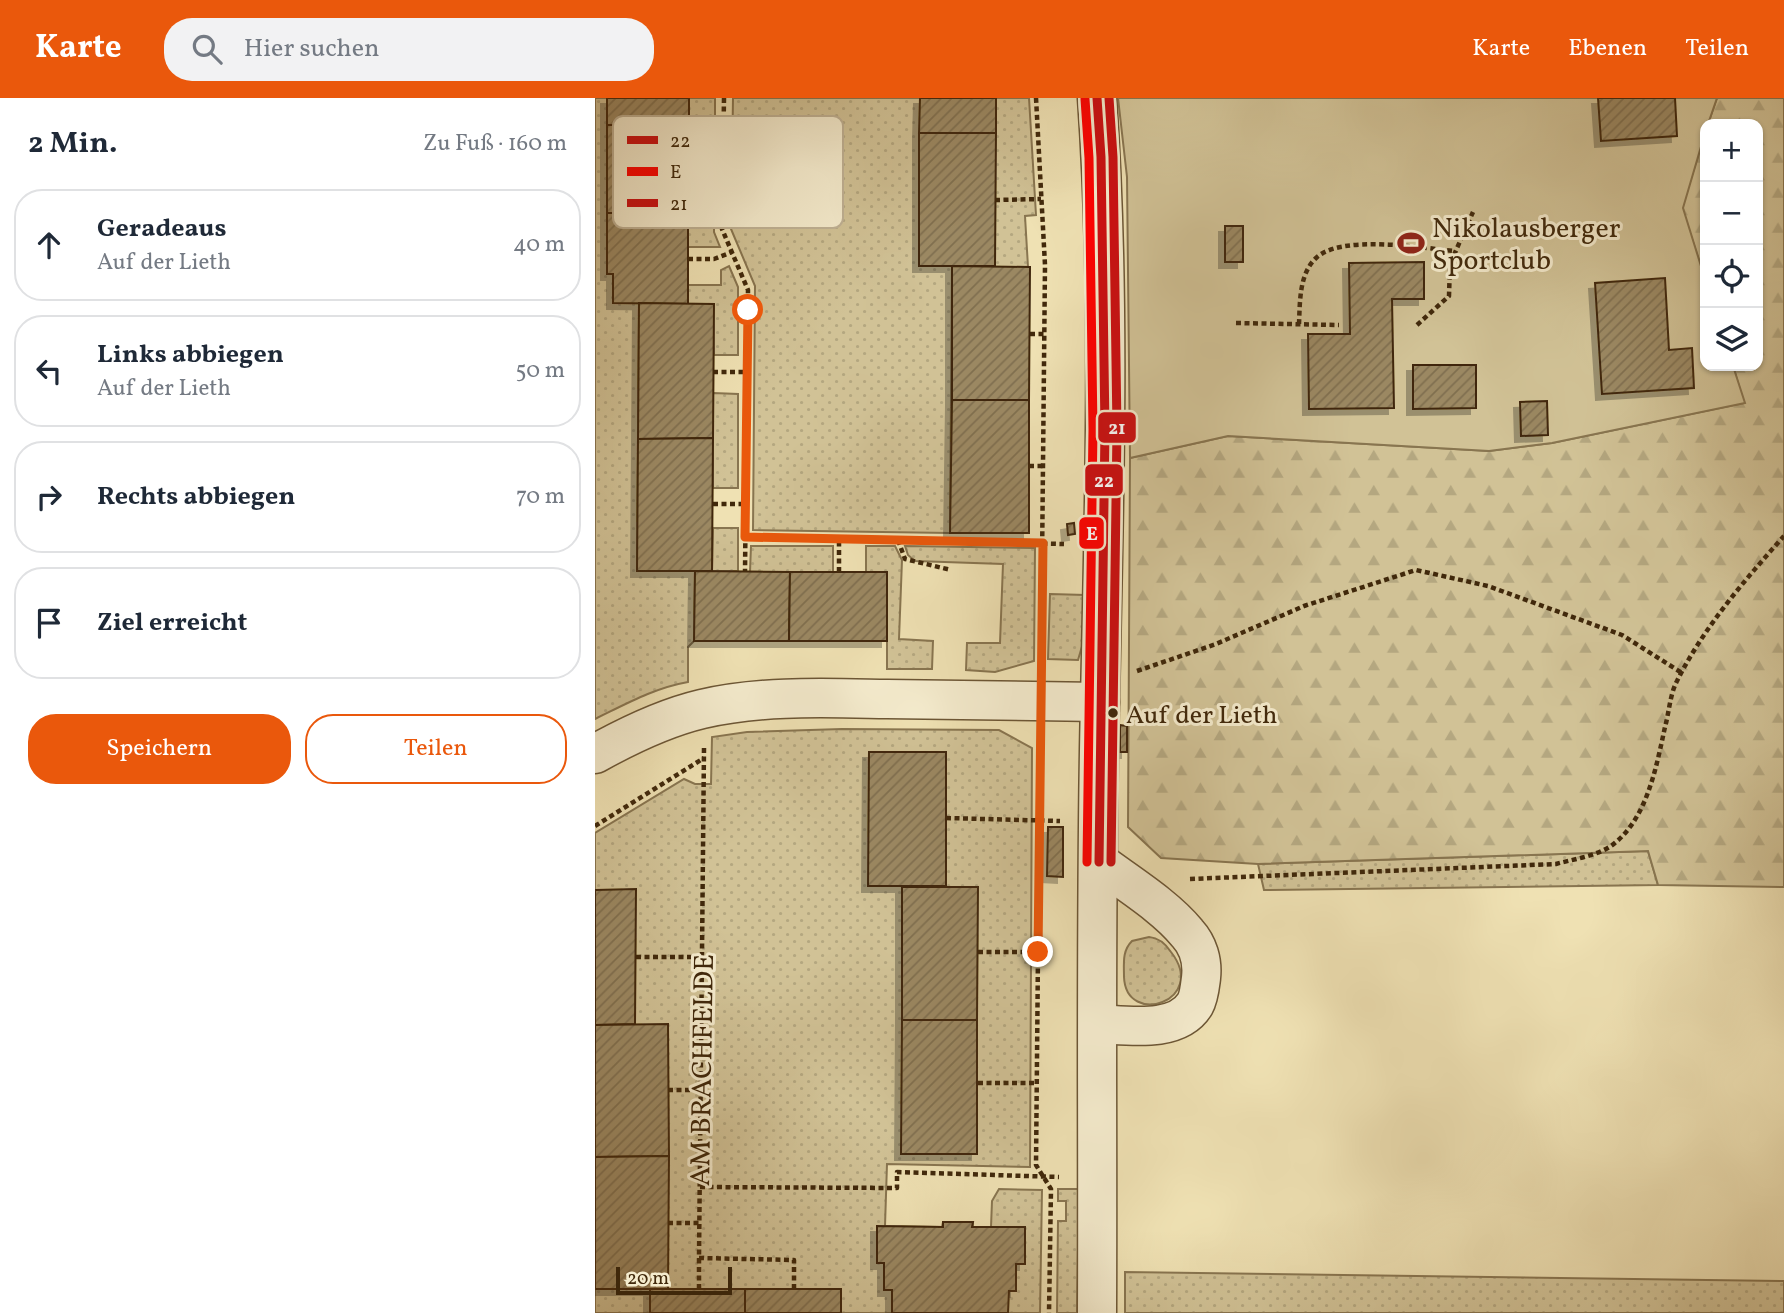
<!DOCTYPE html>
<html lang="de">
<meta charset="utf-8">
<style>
:root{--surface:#fff;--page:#f2f2f3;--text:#1f2937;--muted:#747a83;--line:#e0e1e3;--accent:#ea580c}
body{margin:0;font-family:Vollkorn,serif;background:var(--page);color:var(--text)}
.controls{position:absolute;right:21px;top:21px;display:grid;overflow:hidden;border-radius:14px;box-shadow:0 2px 5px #0004}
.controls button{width:63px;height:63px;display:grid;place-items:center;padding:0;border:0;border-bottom:2px solid var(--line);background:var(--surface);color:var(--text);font:35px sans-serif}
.scale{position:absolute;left:21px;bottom:18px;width:116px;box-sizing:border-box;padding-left:7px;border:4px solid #40280b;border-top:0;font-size:19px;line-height:24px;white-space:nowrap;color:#40280b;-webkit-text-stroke:5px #f5ecce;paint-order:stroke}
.stop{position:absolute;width:21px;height:21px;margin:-16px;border:5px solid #ea580c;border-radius:50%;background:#fff}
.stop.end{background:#ea580c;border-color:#fff;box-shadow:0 2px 7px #0008}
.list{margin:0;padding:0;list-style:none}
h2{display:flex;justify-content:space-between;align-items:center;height:91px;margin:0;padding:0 28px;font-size:30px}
h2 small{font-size:23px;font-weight:400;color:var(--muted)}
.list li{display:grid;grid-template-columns:46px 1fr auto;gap:21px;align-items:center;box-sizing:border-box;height:112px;margin:0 14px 14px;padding:0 14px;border:2px solid var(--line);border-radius:28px}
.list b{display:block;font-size:26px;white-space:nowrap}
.list p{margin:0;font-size:23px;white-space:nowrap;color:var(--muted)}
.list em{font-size:23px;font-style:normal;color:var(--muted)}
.actions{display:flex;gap:14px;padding:21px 28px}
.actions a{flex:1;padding:16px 0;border:2px solid var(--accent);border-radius:28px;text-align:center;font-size:24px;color:var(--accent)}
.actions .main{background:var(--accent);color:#fff}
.icon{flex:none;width:38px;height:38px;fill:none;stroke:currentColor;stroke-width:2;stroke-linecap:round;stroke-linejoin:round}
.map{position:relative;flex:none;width:1189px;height:1215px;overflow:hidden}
header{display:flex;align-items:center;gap:42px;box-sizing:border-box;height:98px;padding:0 35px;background:var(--accent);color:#fff}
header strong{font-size:33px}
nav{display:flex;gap:38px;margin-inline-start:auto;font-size:24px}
.search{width:490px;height:63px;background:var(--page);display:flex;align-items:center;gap:18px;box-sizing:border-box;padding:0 24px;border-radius:28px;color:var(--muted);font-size:26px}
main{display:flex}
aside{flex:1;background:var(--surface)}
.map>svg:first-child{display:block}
.grass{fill:url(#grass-dots);stroke:#887550;stroke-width:2}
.forest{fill:url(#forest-firs);stroke:#887550;stroke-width:2}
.garden{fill:#d1c296;stroke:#887550;stroke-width:2}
.building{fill:url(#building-hatch);stroke:#40280b;stroke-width:2;filter:url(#shadow)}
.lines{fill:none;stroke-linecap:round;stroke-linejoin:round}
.minor-casing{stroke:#6c5635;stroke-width:41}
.path{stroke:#40280b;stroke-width:4.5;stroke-dasharray:5 3.5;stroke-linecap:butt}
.minor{stroke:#f5ecce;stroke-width:38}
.bus-1-casing{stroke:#f5ecce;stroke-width:14}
.bus-2-casing{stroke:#f5ecce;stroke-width:14}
.bus-3-casing{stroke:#f5ecce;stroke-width:14}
.bus-1{stroke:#cb0e11;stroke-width:9}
.bus-2{stroke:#f00;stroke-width:9}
.bus-3{stroke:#cb0e11;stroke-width:9}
.route{stroke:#ea580c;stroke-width:9}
.bus-dot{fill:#40280b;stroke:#f5ecce;stroke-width:2.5}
.labels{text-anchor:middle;stroke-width:6;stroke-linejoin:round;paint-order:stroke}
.bus-label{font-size:26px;fill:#40280b;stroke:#f5ecce;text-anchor:start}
.poi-label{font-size:28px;fill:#40280b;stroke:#f5ecce;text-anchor:start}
.street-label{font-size:28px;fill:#40280b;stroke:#f5ecce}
.key{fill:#f5ecce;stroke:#bfb194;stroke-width:2}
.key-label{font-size:19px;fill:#40280b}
.line-badge{stroke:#f5ecce;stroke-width:2.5}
.badge-label{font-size:19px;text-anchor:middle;font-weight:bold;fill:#fff}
</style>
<header>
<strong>Karte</strong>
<div class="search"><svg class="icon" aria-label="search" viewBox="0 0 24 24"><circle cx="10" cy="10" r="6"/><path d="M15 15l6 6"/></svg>Hier suchen</div>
<nav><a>Karte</a><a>Ebenen</a><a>Teilen</a></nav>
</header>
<main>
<aside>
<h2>2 Min.<small>Zu Fuß · 160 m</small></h2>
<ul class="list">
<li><svg class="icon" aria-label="ahead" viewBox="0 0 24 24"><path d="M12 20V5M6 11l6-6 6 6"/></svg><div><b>Geradeaus</b><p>Auf der Lieth</p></div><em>40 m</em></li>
<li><svg class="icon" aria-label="left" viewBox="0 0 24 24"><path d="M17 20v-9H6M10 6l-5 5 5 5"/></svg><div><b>Links abbiegen</b><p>Auf der Lieth</p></div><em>50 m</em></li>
<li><svg class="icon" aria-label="right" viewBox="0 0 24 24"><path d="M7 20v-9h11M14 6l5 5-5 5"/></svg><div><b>Rechts abbiegen</b></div><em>70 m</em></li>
<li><svg class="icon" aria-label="arrive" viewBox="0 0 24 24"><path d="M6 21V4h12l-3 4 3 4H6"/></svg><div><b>Ziel erreicht</b></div></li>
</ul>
<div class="actions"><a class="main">Speichern</a><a>Teilen</a></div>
</aside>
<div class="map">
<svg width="1189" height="1215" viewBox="0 0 1189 1215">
<defs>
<pattern id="grass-dots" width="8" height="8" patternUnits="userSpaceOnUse" patternTransform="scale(1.75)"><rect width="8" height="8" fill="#d1c296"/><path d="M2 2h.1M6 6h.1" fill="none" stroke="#b4a780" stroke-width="1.8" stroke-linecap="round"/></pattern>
<pattern id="forest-firs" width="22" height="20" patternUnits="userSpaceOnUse" patternTransform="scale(1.75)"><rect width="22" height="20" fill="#d1c296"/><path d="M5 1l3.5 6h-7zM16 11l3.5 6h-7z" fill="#b4a780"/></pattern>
<pattern id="building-hatch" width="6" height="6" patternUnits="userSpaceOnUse" patternTransform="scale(1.75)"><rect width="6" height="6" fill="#9b8862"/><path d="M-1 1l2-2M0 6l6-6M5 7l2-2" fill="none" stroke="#806f4f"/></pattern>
<filter id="shadow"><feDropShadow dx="-6" dy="6" stdDeviation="0" flood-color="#0004"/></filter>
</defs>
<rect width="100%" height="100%" fill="#efe1b3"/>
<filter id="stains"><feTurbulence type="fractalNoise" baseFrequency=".00286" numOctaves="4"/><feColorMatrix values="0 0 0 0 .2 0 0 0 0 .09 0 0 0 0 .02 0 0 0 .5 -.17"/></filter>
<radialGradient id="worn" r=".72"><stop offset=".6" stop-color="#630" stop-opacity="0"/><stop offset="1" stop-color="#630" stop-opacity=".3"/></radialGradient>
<g class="grass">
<path d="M0,0H12V176H18V205H44L42,472L100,473L99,543L93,549V584C59,590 31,606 0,621Z"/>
<path d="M94,0H120V48H93Z"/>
<path d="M138,0H434L441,117L430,118L433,169H357L355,435L158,432L160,188L136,131Z"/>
<path d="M93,87L119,88V134L125,149H93Z"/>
<path d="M134,168L143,189V257H119L118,206H93V187H126V172Z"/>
<path d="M118,295L143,296V390H118Z"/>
<path d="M118,430H143V473H117Z"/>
<path d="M156,448H238V474H155Z"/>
<path d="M271,448H300L307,462L304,541L338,543L337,571H292V474H271Z"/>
<path d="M310,448L440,450L439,563L400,574L371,572L372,545H405L408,466L320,463L313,457Z"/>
<path d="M455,496L490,497L488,545L483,562L453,561Z"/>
<path d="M247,631L404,632L437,650L435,1069L292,1066L290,1128L347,1129L348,1124H378V1129H396L397,1103L404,1091L447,1092L445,1215H0V735L89,681L100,686H116L117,639L152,634Z"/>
<path d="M1053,753L1063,787L669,792L663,766Z"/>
<path d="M554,839C564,840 570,845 576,854C614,903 531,930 529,879C529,865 527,853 537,843Z"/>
<path d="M463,1091H484L482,1215H462L463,1123H471V1103H463Z"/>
<path d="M530,1174L1189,1183V1215H530Z"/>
</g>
<g class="forest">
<path d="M1122,0H1189V789L1063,787L1053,753L663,766L566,760L533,729L535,360L633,338L894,353L957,345L1149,305L1138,268H1163V26H1113Z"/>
<path d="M1110,35V181L1087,110Z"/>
</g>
<path class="garden" d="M523,0H1122L1113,26H1110V35L1088,110L1110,181V268H1138L1150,305L957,345L894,353L633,338L535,360L532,79Z"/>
<g class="building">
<rect x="12" y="0" width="82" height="27"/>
<path d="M325,0H401V35H324Z"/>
<path d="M1003,0H1080L1082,38L1006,43Z"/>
<path d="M12,27H94L93,115H12Z"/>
<path d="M324,35H401L400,168H324Z"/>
<path d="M12,115H93V206L18,205V176H12Z"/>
<rect x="630" y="128" width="18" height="36"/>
<path d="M829,164V201H797L799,310L714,311L713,236H755L754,165Z"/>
<path d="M357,168L435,169L434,302H357Z"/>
<path d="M1070,180L1074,252L1097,250L1099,290L1007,296L1000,185Z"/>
<path d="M44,205L119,206L118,340L43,341Z"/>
<path d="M818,267H881V310L818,311Z"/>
<path d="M357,302H434V435H355Z"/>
<path d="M952,303L953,337L926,338L925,304Z"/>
<path d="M118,340L117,473H42L43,341Z"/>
<path d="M479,425L480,436L473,437L472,426Z"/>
<path d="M100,473L195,474L194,543H99Z"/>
<path d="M195,474H292V543H194Z"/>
<path d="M525,627L532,628V654H525Z"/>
<path d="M274,654H351V788H273Z"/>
<path d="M453,729H468V779L452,778Z"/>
<path d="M307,789H383L382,922H307Z"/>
<path d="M41,791L40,926L0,927V792Z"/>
<path d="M307,922H382V1056H306Z"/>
<path d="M73,926L74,1058L0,1059V927Z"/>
<path d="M74,1058L73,1191H0V1059Z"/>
<path d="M348,1124H378L377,1129H430V1166H421V1193H414L413,1215H297V1192H289V1165H282V1128L348,1129Z"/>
<rect x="55" y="1191" width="95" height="24"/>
<rect x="150" y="1191" width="96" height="24"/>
</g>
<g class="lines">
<defs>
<g id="minor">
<path d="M502,0C516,200 509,404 505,604C500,808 503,1012 502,1215"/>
<path d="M0,656C34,637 69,620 107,611C167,597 232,600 292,601C363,602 434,603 505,604"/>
<path d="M503,926C532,927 582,936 600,906C604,899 605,888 606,880C608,863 603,847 592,835C570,808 532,785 504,764"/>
</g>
</defs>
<use href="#minor" class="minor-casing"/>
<g class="path">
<path d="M129,0L127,131L153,192L150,474"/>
<path d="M441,0L450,167L446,566"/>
<path d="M94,72H128"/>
<path d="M400,102L446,101"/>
<path d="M93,161H119L137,154"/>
<path d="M641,225L744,227"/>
<path d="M704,226C705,204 704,176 721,160C746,136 827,150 859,153"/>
<path d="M822,227L854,198L855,166L878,114"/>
<path d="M435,236H450"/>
<path d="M118,274H152"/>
<path d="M434,368H448"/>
<path d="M118,406H151"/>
<path d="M150,439L469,446"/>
<path d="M303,442L310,461L356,472"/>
<path d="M244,474V441"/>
<path d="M542,573L621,546L709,508L821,472L893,488L1027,537L1087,575"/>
<path d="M445,641L441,1067L456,1091L454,1215"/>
<path d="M109,650L104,1160L199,1162V1191"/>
<path d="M351,720L465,723"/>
<path d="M0,728L109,660"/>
<path d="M595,781L961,766C979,761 1001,758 1016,748C1052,722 1061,670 1070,629C1074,615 1075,596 1082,583C1109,529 1149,483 1189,438"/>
<path d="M383,854H443"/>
<path d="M41,859H107"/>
<path d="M383,985H442"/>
<path d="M73,992H106"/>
<path d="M105,1089L302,1090V1074L464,1079"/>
<path d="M73,1125H105"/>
<path d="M104,1191V1160"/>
</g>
<use href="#minor" class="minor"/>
<defs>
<path id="bus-1" d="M502,0L506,59L510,331L504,764"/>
<path id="bus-2" d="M490,1L494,60L498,331L492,764"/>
<path id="bus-3" d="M514,0L518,59L522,331L516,764"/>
</defs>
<use href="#bus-1" class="bus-1-casing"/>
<use href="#bus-2" class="bus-2-casing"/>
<use href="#bus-3" class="bus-3-casing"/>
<use href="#bus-1" class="bus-1"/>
<use href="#bus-2" class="bus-2"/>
<use href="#bus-3" class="bus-3"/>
</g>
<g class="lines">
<path class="route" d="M153,212L150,439L448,445L443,854"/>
</g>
<defs>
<symbol id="stadium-bare" viewBox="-9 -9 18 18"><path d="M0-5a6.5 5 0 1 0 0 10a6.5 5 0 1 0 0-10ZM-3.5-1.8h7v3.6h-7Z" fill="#8f2418" stroke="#f5ecce" stroke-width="2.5" paint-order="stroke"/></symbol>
</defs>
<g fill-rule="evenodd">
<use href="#stadium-bare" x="797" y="126" width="38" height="38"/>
</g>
<circle class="bus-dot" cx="518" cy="615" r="6"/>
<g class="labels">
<g class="bus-label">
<text x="531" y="625">Auf der Lieth</text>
</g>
<g class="poi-label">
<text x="837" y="139">Nikolausberger<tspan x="837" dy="32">Sportclub</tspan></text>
</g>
<g class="street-label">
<text transform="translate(106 972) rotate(-89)" y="10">AM BRACHFELDE</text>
</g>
</g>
<rect x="18" y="18" width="230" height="112" rx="10" class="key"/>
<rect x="32" y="38" width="31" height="8" fill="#cb0e11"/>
<rect x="32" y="69" width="31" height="9" fill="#f00"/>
<rect x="32" y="101" width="31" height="8" fill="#cb0e11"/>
<g class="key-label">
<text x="75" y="49">22</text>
<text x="75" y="80">E</text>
<text x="75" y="112">21</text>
</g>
<g class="line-badge">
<rect x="502" y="313" width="40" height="33" rx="7" fill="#cb0e11"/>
<rect x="489" y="365" width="40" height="34" rx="7" fill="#cb0e11"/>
<rect x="483" y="418" width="27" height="34" rx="7" fill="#f00"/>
</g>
<g class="badge-label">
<text x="522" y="336">21</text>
<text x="509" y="389">22</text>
<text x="497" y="442">E</text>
</g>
<rect width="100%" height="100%" filter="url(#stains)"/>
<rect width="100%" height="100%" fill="url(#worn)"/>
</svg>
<div class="controls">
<button>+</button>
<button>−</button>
<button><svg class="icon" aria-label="locate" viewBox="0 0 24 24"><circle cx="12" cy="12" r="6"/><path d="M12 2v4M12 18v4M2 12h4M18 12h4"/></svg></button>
<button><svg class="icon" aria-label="layers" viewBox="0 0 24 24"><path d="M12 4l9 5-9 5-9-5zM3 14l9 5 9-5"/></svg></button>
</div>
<div class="scale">20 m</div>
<div class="stop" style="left:153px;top:212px"></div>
<div class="stop end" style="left:443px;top:854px"></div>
</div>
</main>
